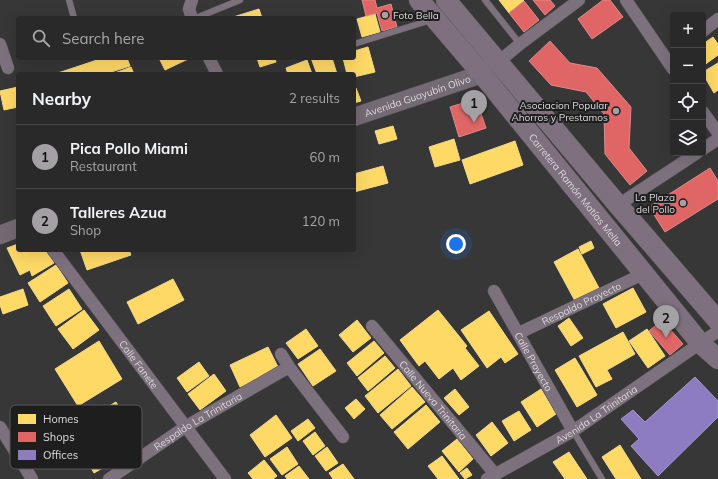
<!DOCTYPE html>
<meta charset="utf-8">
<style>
:root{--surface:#2a292a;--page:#363536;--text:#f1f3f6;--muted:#a5a6a8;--line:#464547;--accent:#a3a1a3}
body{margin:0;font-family:Mulish,sans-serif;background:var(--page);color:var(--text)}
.controls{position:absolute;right:12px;top:12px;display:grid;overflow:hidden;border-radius:4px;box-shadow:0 4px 16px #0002}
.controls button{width:36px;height:36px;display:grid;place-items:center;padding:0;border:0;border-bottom:1px solid var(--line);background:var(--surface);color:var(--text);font:20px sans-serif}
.you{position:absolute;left:456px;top:244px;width:14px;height:14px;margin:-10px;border:3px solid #fff;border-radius:50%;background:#1a73e8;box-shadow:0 0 0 6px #1a73e833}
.badge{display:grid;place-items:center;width:26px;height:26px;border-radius:50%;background:var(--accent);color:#111;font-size:13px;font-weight:700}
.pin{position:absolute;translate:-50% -33px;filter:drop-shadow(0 1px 2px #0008)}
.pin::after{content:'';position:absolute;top:21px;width:14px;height:12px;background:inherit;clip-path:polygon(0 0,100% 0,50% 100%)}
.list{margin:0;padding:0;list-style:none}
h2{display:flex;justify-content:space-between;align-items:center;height:52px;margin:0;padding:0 16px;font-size:17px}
h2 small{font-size:13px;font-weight:400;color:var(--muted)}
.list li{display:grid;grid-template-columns:26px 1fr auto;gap:12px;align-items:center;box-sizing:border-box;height:64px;padding:0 16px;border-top:1px solid var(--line)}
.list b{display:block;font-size:15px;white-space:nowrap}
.list p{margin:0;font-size:13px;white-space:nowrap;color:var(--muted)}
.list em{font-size:13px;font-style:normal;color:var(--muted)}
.icon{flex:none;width:22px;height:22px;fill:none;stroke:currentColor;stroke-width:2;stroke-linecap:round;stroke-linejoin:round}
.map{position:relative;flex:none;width:718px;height:479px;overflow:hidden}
.search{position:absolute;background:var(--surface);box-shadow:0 4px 16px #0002;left:16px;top:16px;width:340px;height:44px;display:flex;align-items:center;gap:10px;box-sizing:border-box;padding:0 14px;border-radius:4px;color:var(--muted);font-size:15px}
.panel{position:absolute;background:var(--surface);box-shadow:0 4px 16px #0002;left:16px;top:72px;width:340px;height:180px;border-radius:4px}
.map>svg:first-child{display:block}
.homes{fill:#ffd966;stroke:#f4d989}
.shops{fill:#e06666;stroke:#df8989}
.offices{fill:#8e7cc3;stroke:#a598ca}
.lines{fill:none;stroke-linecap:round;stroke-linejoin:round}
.lane-casing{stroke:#565456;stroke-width:7}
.street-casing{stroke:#565456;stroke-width:13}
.secondary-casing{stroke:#565456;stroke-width:19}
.primary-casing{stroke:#565456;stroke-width:21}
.lane{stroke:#7d717d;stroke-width:6}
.street{stroke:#7d717d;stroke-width:12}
.secondary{stroke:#746a74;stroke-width:18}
.primary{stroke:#7e707e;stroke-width:20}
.poi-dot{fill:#a3a1a3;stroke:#1f1e1f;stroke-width:1.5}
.labels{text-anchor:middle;stroke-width:4;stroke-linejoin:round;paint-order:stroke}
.poi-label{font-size:10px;fill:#dcdadc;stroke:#1f1e1f;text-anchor:end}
.street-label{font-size:10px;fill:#dcdadc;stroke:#1f1e1f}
.key{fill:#1f1e1f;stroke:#585658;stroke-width:1}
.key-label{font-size:11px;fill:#dcdadc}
</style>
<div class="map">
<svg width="718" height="479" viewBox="0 0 718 479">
<rect width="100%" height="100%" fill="#383738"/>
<g class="homes">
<path d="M499,0H523L524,1L509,13Z"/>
<path d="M259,9L262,18H230Z"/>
<path d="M375,14L380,32L362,37L357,19Z"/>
<path d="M713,37L718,44V55L703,66V44Z"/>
<path d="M368,47L375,72L354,77V74H347L343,58H354V51Z"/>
<path d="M103,58H127L130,66L105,74H50L61,72Z"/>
<path d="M159,58H187L188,59L165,70Z"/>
<path d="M257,58H275L276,62L260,67Z"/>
<path d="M311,58H321V60L332,58L337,74H317Z"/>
<path d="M307,60L312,74H288L286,68Z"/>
<path d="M718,63V90L714,93L703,74V72Z"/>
<path d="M131,67L134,74H112Z"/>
<path d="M18,87V107L4,110L0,91Z"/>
<path d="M356,88L361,101L354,103V89Z"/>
<path d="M393,126L397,139L379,144L375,131Z"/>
<path d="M454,139L460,160L435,167L429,147Z"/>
<path d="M515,141L523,165L470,184L462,160Z"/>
<path d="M383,166L388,183L354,192V174Z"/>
<path d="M591,241L594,248L582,254L579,247Z"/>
<path d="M18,244V250H46L54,263L32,276L30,270L20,275L7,248Z"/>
<path d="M578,249L599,288L575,301L554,262Z"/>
<path d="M80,250H129L131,255L87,270Z"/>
<path d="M56,265L68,283L40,302L28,283Z"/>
<path d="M173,279L184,300L138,324L127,302Z"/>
<path d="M633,288L646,312L616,328L603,304Z"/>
<path d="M23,289L28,305L3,314L0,305V297Z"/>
<path d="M69,289L82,309L56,326L43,306Z"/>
<path d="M84,310L99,330L73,349L58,329Z"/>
<path d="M438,310L467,346L465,348L479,366L461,380L453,368L439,379L425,361L419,366L400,340Z"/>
<path d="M489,311L518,354L505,363L501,357L487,368L461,330Z"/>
<path d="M569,318L583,338L571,346L558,326Z"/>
<path d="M357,320L371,338L353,352L339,335Z"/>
<path d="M306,329L318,346L298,359L286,343Z"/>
<path d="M647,329L665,356L648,368L629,341Z"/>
<path d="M623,332L635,354L607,370L612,379L596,387L579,356Z"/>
<path d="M99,341L122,379L78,406L55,369Z"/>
<path d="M374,341L384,353L357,376L347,363Z"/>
<path d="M268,347L279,369L240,387L230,365Z"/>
<path d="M320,349L336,371L313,386L298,364Z"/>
<path d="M385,356L395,368L368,391L358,378Z"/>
<path d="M575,358L597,395L577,407L555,370Z"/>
<path d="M199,362L209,376L187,392L177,378Z"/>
<path d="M398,369L411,386L378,413L365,396Z"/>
<path d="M214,374L226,391L200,410L188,394Z"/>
<path d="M412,387L425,402L392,429L380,415Z"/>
<path d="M455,389L469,407L459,415L444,398Z"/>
<path d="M541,389L556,414L537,427L521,402Z"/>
<path d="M356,399L365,409L354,419L345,408Z"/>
<path d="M116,402L129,425L101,441L113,462L94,473L69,429Z"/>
<path d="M426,405L440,422L408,449L394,432Z"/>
<path d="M519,411L531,430L514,441L502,421Z"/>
<path d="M276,415L292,438L265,457L250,435Z"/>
<path d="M308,419L315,428L298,441L291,431Z"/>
<path d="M492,422L508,443L491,456L476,435Z"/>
<path d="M315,432L325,446L313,455L303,441Z"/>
<path d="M457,439L473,459L459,472L442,451Z"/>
<path d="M620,445L641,479H616L602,457Z"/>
<path d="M287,447L298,464L282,475L270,459Z"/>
<path d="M327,447L338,463L326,471L315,456Z"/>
<path d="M569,452L587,479H565L553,462Z"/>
<path d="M442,456L459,479H438L428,466Z"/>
<path d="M264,460L277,476L273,479H253L248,473Z"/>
<path d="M343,464L354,479H333L329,473Z"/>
<path d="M299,466L309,479H287L285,476Z"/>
<path d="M467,468L472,475L465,479L460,473Z"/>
</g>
<g class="shops">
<path d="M362,0H375L377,8L391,4L397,27L382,31L377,13L366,16Z"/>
<path d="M533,0H550L555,6L545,15Z"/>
<path d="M603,0H610L623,17L592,39L578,19Z"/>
<path d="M524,1L539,20L524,32L509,13Z"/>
<path d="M550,41L570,63L597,68L631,107L629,148L647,171L630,185L605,154L604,114L586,92L551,85L529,61Z"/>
<path d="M476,99L486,128L459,137L450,107Z"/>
<path d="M710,168L718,181V199L665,232L649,207Z"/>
<path d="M662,320L683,344L670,355L649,331Z"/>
</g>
<path class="offices" d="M695,377L718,401V417L658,476L631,446L639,439L621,419L633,410L645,422Z"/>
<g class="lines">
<defs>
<g id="lane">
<path d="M69,0L74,18"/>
<path d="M485,0L520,44"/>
<path d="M196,18L240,0"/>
<path d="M354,44L431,20"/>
<path d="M573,431L602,479"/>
</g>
<g id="street">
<path d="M192,0L189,9L192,18"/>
<path d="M626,0L673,69"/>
<path d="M703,31L718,19"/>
<path d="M0,44L8,68"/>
<path d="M209,58L217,74"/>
<path d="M497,63L520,44L579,0"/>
<path d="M703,112L718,133"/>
<path d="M703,149L718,139"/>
<path d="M618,205L697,153"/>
<path id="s1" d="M53,250L225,479"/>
<path id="s2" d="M494,291L573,431"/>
<path id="s3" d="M372,326L495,474"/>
<path id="s4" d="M519,333L645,273"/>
<path d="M281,354L289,367L343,437"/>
<path d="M0,427L32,479"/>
<path id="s5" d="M109,479L185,427L289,367"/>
<path id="s6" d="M487,479L573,431L718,331"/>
</g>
<g id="secondary">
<path id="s7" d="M354,117L482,74L493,66"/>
<path d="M0,235L18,228"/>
</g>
<g id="primary">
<path id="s8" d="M419,0L482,74L701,344L718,359"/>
<path d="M446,0L618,205L718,321"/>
</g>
</defs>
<use href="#lane" class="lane-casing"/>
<use href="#street" class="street-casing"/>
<use href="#secondary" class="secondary-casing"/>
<use href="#primary" class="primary-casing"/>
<use href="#lane" class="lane"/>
<use href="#street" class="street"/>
<use href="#secondary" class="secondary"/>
<use href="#primary" class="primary"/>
</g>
<g class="poi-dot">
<circle cx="385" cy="15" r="4"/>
<circle cx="616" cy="111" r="4"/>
<circle cx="683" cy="203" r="4"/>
</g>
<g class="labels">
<g class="poi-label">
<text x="393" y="19" text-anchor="start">Foto Bella</text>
<text x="608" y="109">Asociacion Popular<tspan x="608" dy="12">Ahorros y Prestamos</tspan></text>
<text x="675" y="201">La Plaza<tspan x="675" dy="12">del Pollo</tspan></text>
</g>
<g class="street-label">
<text dy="4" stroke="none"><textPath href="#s7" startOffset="67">Avenida Guayubín Olivo</textPath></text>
<text dy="4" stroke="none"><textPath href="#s8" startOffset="246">Carretera Ramón Matías Mella</textPath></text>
<text dy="4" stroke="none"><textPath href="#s4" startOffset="69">Respaldo Proyecto</textPath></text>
<text dy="4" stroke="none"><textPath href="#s2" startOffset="81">Calle Proyecto</textPath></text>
<text dy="4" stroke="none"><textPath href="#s1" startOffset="143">Calle Fanete</textPath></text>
<text dy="4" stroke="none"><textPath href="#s3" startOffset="96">Calle Nueva Trinitaria</textPath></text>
<text dy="4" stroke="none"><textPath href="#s6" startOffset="127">Avenida La Trinitaria</textPath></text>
<text dy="4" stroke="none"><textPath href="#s5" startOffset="106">Respaldo La Trinitaria</textPath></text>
</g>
</g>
<rect x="10" y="405" width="132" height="64" rx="6" class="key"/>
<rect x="18" y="414" width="18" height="10" fill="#ffd966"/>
<rect x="18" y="432" width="18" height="10" fill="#e06666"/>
<rect x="18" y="450" width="18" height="10" fill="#8e7cc3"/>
<g class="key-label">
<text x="43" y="423">Homes</text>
<text x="43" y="441">Shops</text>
<text x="43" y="459">Offices</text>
</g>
</svg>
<div class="controls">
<button>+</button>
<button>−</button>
<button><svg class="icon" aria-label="locate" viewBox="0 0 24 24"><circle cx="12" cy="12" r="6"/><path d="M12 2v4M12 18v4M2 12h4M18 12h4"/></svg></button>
<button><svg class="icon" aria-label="layers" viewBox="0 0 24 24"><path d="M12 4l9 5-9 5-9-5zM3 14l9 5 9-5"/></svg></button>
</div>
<div class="you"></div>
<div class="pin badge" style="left:474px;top:123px">1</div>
<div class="pin badge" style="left:666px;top:338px">2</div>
<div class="search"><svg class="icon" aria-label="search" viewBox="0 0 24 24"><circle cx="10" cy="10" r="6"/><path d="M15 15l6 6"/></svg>Search here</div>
<section class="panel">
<h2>Nearby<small>2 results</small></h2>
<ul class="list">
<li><span class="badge">1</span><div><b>Pica Pollo Miami</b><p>Restaurant</p></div><em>60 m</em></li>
<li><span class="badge">2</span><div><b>Talleres Azua</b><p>Shop</p></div><em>120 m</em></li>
</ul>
</section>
</div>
